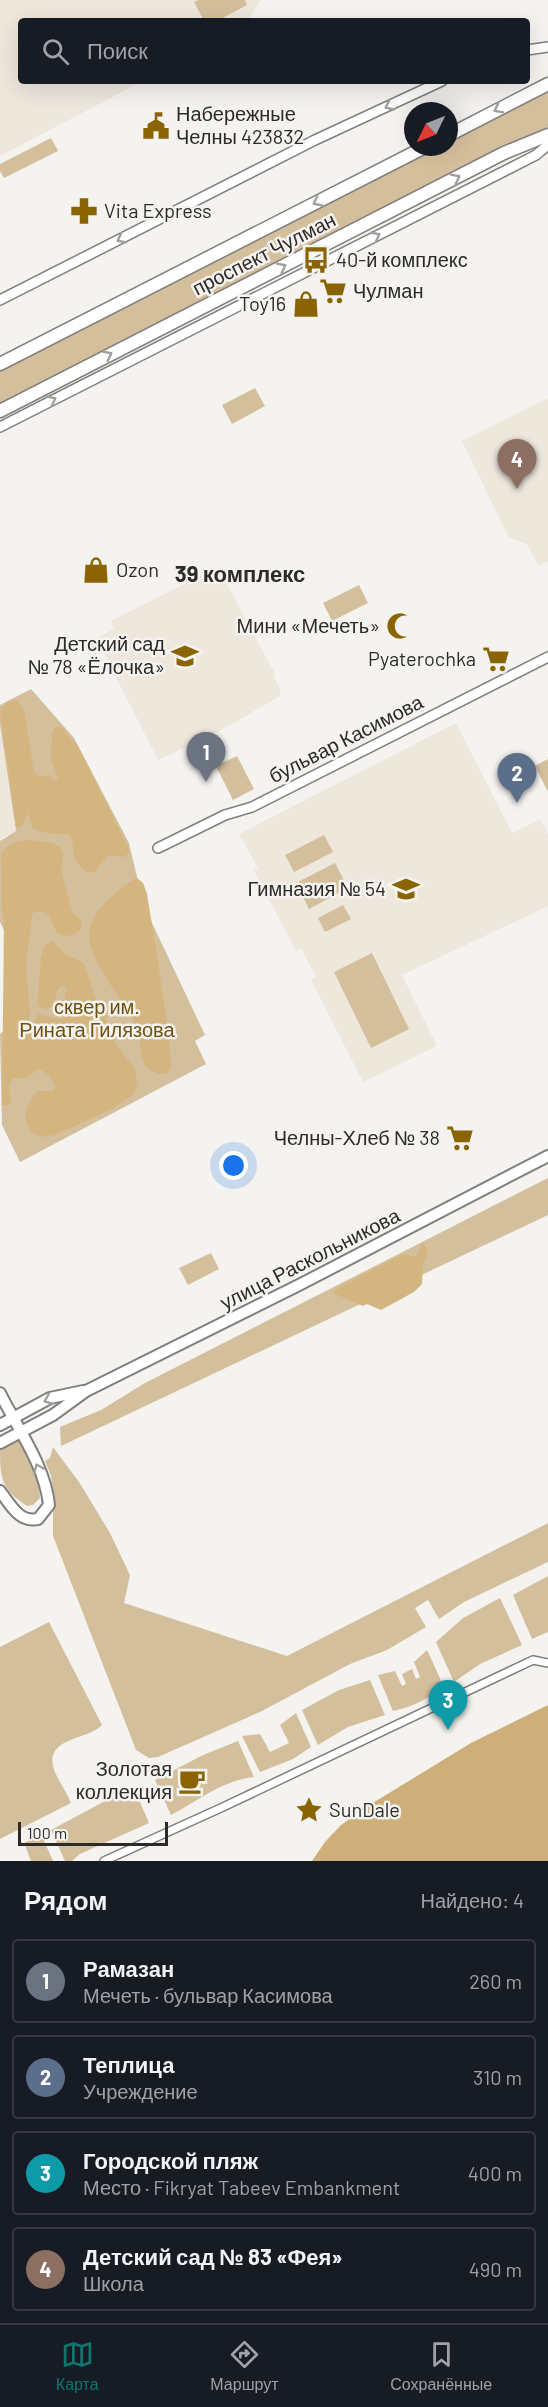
<!DOCTYPE html>
<html lang="ru">
<meta charset="utf-8">
<style>
:root{--surface:#171b24;--page:#20242c;--text:#f1f3f6;--muted:#9ea1a6;--line:#363941;--accent:#0f766e}
body{margin:0;font-family:Barlow,sans-serif;background:var(--page);color:var(--text)}
.compass{position:absolute;left:404px;top:102px;width:54px;height:54px;border-radius:50%;background:var(--surface);box-shadow:0 6px 24px #0002;rotate:227deg}
.scale{position:absolute;left:18px;bottom:15px;width:150px;box-sizing:border-box;padding-left:6px;border:3px solid #2c2b2a;border-top:0;font-size:16px;line-height:21px;white-space:nowrap;color:#2c2b2a;-webkit-text-stroke:4px #f5f3ef;paint-order:stroke}
.you{position:absolute;left:234px;top:1166px;width:21px;height:21px;margin:-15px;border:4px solid #fff;border-radius:50%;background:#1a73e8;box-shadow:0 0 0 9px #1a73e833}
.badge{display:grid;place-items:center;width:39px;height:39px;border-radius:50%;background:var(--accent);color:#fff;font-size:20px;font-weight:700}
.pin{position:absolute;translate:-50% -50px;filter:drop-shadow(0 2px 3px #0008)}
.pin::after{content:'';position:absolute;top:32px;width:21px;height:18px;background:inherit;clip-path:polygon(0 0,100% 0,50% 100%)}
.list{margin:0;padding:0;list-style:none}
h2{display:flex;justify-content:space-between;align-items:center;height:78px;margin:0;padding:0 24px;font-size:26px}
h2 small{font-size:20px;font-weight:400;color:var(--muted)}
.list li{display:grid;grid-template-columns:39px 1fr auto;gap:18px;align-items:center;box-sizing:border-box;height:84px;margin:0 12px 12px;padding:0 12px;border:2px solid var(--line);border-radius:6px}
.list b{display:block;font-size:22px;white-space:nowrap}
.list p{margin:0;font-size:20px;white-space:nowrap;color:var(--muted)}
.list em{font-size:20px;font-style:normal;color:var(--muted)}
.icon{flex:none;width:33px;height:33px;fill:none;stroke:currentColor;stroke-width:2;stroke-linecap:round;stroke-linejoin:round}
.map{position:relative;flex:none;width:548px;height:1861px;overflow:hidden}
.search{position:absolute;background:var(--surface);box-shadow:0 6px 24px #0002;left:18px;right:18px;top:18px;height:66px;display:flex;align-items:center;gap:15px;box-sizing:border-box;padding:0 21px;border-radius:6px;color:var(--muted);font-size:22px}
.sheet{height:462px;background:var(--surface)}
nav{display:flex;justify-content:space-around;align-items:center;box-sizing:border-box;height:84px;border-top:2px solid var(--line);background:var(--surface);font-size:16px;color:var(--muted)}
nav a{display:grid;justify-items:center;gap:3px}
nav .on{color:var(--accent)}
.map>svg:first-child{display:block}
.built{fill:#ede7dc}
.green{fill:#d4bf9c}
.forest{fill:#d4b57f}
.water{fill:#ceaf79}
.lines{fill:none;stroke-linecap:round;stroke-linejoin:round}
.pedestrian-casing{stroke:#817f7c;stroke-width:10}
.minor-casing{stroke:#817f7c;stroke-width:12}
.tertiary-casing{stroke:#817f7c;stroke-width:14}
.secondary-casing{stroke:#817f7c;stroke-width:15}
.pedestrian{stroke:#fff;stroke-width:7}
.minor{stroke:#fff;stroke-width:9}
.tertiary{stroke:#fff;stroke-width:10}
.secondary{stroke:#fff;stroke-width:12}
.oneway{stroke:#a0a09f}
.labels{text-anchor:middle;stroke-width:5;stroke-linejoin:round;paint-order:stroke}
.poi-label{font-size:20px;fill:#2c2b2a;stroke:#f5f3ef;text-anchor:end}
.street-label{font-size:20px;fill:#2c2b2a;stroke:#f5f3ef}
.park-label{font-size:20px;fill:#70510f;stroke:#f5f3ef}
.quarter-label{font-size:22px;font-weight:bold;fill:#2c2b2a;stroke:#f5f3ef}
</style>
<div class="map">
<svg width="548" height="1861" viewBox="0 0 548 1861">
<rect width="100%" height="100%" fill="#f5f3ef"/>
<g class="built">
<path d="M0,0H261L247,21H21V81H143L0,156Z"/>
<path d="M548,398V561L538,566L527,544L509,538L462,441Z"/>
<path d="M218,567L275,674L273,675L280,689V696L225,728L158,760L96,638L114,629L111,621Z"/>
<path d="M456,723L512,833L541,819L548,834V906L402,975L437,1046L363,1082L311,980L316,977L301,948L296,951L254,871L258,868L239,834Z"/>
<path d="M0,728L16,831L0,839Z"/>
</g>
<g class="green">
<path d="M198,0H245L247,5L217,21H204L194,2Z"/>
<path d="M548,90V129L0,405V370L437,147H449V141Z"/>
<path d="M51,138L58,151L4,178L0,171V164Z"/>
<path d="M255,388L265,406L232,424L222,405Z"/>
<path d="M359,585L368,603L332,621L323,603Z"/>
<path d="M31,689L74,738L129,843L144,906L205,1035L195,1041L206,1064L20,1162L2,1125L0,1034L5,1029L7,936L0,922V841L16,831L0,725V705Z"/>
<path d="M237,756L254,789L233,800L216,766Z"/>
<path d="M548,759V792L535,766Z"/>
<path d="M324,835L333,852L294,872L285,855Z"/>
<path d="M335,863L348,888L309,909L296,883Z"/>
<path d="M343,905L351,919L325,932L318,918Z"/>
<path d="M372,953L409,1029L371,1048L334,972Z"/>
<path d="M548,1178V1215L61,1446L60,1427L101,1410L145,1383Z"/>
<path d="M211,1253L219,1269L188,1285L179,1268Z"/>
<path d="M19,1438L39,1480L40,1498L33,1505L27,1506C0,1489 0,1476 0,1447Z"/>
<path d="M53,1447L79,1482L110,1533L130,1575L124,1603L287,1656L548,1523V1562L464,1602L439,1619L428,1600L415,1608L426,1627L387,1650L350,1664L262,1711L158,1757L149,1758L136,1750L53,1536V1491L51,1476L45,1461L50,1458Z"/>
<path d="M548,1576V1632L532,1639L513,1595Z"/>
<path d="M500,1598L522,1645L480,1664L454,1682L436,1642L463,1618Z"/>
<path d="M49,1622L102,1725C88,1740 47,1737 53,1766C55,1776 67,1792 71,1803L0,1839V1647Z"/>
<path d="M427,1650L444,1687C427,1699 413,1707 393,1711L378,1675L395,1671L402,1686L406,1684L402,1674L412,1669L416,1679L420,1677L414,1662Z"/>
<path d="M370,1680L385,1715L348,1727L318,1745L302,1710L339,1690Z"/>
<path d="M296,1713L311,1747L293,1759L260,1772L242,1736L260,1734L270,1752L289,1743L280,1725Z"/>
<path d="M238,1741L254,1777C223,1780 198,1801 171,1815L155,1780L203,1755Z"/>
<path d="M133,1786L149,1823L80,1854L72,1861H65L51,1830Z"/>
<path d="M41,1834L53,1861H31L24,1843Z"/>
</g>
<g class="forest">
<path d="M16,700L24,709L34,773L38,776H49L55,781L58,778L51,759L52,732L55,727L62,728L70,738L77,744L128,847L129,853L124,857L109,855L94,872H87C67,858 78,848 69,834H52L38,831L32,827L28,813L21,827H16L0,711L7,702Z"/>
<path d="M29,840L53,843L60,847L63,853L61,870L72,912L82,921C81,937 70,938 57,933L48,914L41,911L34,912L32,915L26,966L30,1014L28,1025L34,1023L38,1014L60,1019L66,1017L68,1014L64,1003L66,989L64,985L59,988L52,1007L45,1009L37,1006L41,957L45,945L52,941L65,954L84,963L95,997L105,1014L112,1038L135,1070L137,1086L134,1094L114,1108L55,1135L40,1137L32,1133C21,1118 26,1103 38,1091H53L55,1086C53,1078 46,1072 38,1069L27,1078H14C5,1086 11,1092 12,1102L7,1106L2,1105L4,921L2,907L1,854C9,843 16,841 29,840Z"/>
<path d="M137,878L143,883L147,894C150,914 176,1063 170,1070C165,1078 151,1072 146,1066C139,1057 142,1042 138,1031C137,1027 134,1022 132,1019C121,999 87,954 89,934C92,909 115,893 134,879Z"/>
<path d="M423,1243L428,1251L423,1264L422,1284L414,1292L381,1310L367,1304L363,1306L333,1293L336,1289L403,1254L416,1257Z"/>
</g>
<path class="water" d="M548,1705V1861H312L325,1842L341,1825L376,1801L471,1743Z"/>
<g class="lines">
<defs>
<path id="pedestrian" d="M104,1861L223,1807L533,1660L548,1663"/>
<g id="minor">
<path d="M527,50L548,47"/>
<path d="M0,300L315,140L442,81"/>
<path d="M0,427L536,155L548,145"/>
<path d="M158,848L225,815L252,807L548,657"/>
</g>
<g id="tertiary">
<path d="M0,1393C17,1428 45,1465 49,1505L38,1519C19,1523 10,1504 0,1491"/>
<path d="M0,1425L50,1398L83,1391"/>
<path d="M0,1443L53,1415L86,1391L299,1285L548,1156"/>
</g>
<g id="secondary">
<path d="M449,135L548,84"/>
<path d="M0,364L425,147"/>
<path d="M0,411L504,153L548,135"/>
</g>
</defs>
<use href="#pedestrian" class="pedestrian-casing"/>
<use href="#minor" class="minor-casing"/>
<use href="#tertiary" class="tertiary-casing"/>
<use href="#secondary" class="secondary-casing"/>
<use href="#pedestrian" class="pedestrian"/>
<use href="#minor" class="minor"/>
<use href="#tertiary" class="tertiary"/>
<use href="#secondary" class="secondary"/>
</g>
<defs><path id="oneway-chevron" d="M-2-3.5L2.5 0L-2 3.5" fill="none" stroke-width="1.6" stroke-linecap="round" stroke-linejoin="round" transform="scale(1.5)"/></defs>
<g class="oneway">
<use href="#oneway-chevron" transform="translate(389 106) rotate(155)"/>
<use href="#oneway-chevron" transform="translate(498 109) rotate(153)"/>
<use href="#oneway-chevron" transform="translate(456 178) rotate(-27)"/>
<use href="#oneway-chevron" transform="translate(317 202) rotate(153)"/>
<use href="#oneway-chevron" transform="translate(376 236) rotate(-27)"/>
<use href="#oneway-chevron" transform="translate(121 239) rotate(153)"/>
<use href="#oneway-chevron" transform="translate(282 267) rotate(-27)"/>
<use href="#oneway-chevron" transform="translate(108 355) rotate(-27)"/>
<use href="#oneway-chevron" transform="translate(52 400) rotate(-27)"/>
<use href="#oneway-chevron" transform="translate(48 1400) rotate(158)"/>
<use href="#oneway-chevron" transform="translate(38 1468) rotate(-113)"/>
</g>
<defs>
<symbol id="civic-bare" viewBox="-9 -9 18 18"><path d="M-.6-6.5H3V-4.5H.6V-3L4-1V1h2V6H-6V1h2V-1L-.6-3ZM-1.2 2.5V6h2.4V2.5Z" fill="#8a6302" stroke="#f5f3ef" stroke-width="2.5" paint-order="stroke"/></symbol>
<symbol id="pharmacy-bare" viewBox="-9 -9 18 18"><path d="M-2-6h4v4h4v4h-4v4h-4v-4h-4v-4h4Z" fill="#8a6302" stroke="#f5f3ef" stroke-width="2.5" paint-order="stroke"/></symbol>
<symbol id="bus-bare" viewBox="-9 -9 18 18"><path d="M-5-6H5V4H4V6H2V4H-2V6H-4V4H-5ZM-3.5-4V0h7V-4ZM-3.5 1.2v1.5H-2V1.2ZM2 1.2v1.5H3.5V1.2Z" fill="#8a6302" stroke="#f5f3ef" stroke-width="2.5" paint-order="stroke"/></symbol>
<symbol id="supermarket-bare" viewBox="-9 -9 18 18"><path d="M-6-5.5h2.5l.6 2H6L4.5 2H-2.5L-4.4-4H-6ZM-1.5 3.2a1.3 1.3 0 1 0 .1 0ZM3 3.2a1.3 1.3 0 1 0 .1 0Z" fill="#8a6302" stroke="#f5f3ef" stroke-width="2.5" paint-order="stroke"/></symbol>
<symbol id="shop-bare" viewBox="-9 -9 18 18"><path d="M-5-2.5h2.3a2.7 3.5 0 0 1 5.4 0H5L5.5 6h-11ZM-1.5-2.5h3a1.5 2.3 0 0 0-3 0Z" fill="#8a6302" stroke="#f5f3ef" stroke-width="2.5" paint-order="stroke"/></symbol>
<symbol id="mosque-bare" viewBox="-9 -9 18 18"><path d="M3.5-4.9A6 6 0 1 0 3.5 4.9A5 5 0 1 1 3.5-4.9Z" fill="#8a6302" stroke="#f5f3ef" stroke-width="2.5" paint-order="stroke"/></symbol>
<symbol id="school-bare" viewBox="-9 -9 18 18"><path d="M0-5L7-2L0 1L-7-2ZM-4 1L0 2.5L4 1V4Q0 6-4 4Z" fill="#8a6302" stroke="#f5f3ef" stroke-width="2.5" paint-order="stroke"/></symbol>
<symbol id="cafe-bare" viewBox="-9 -9 18 18"><path d="M-5.5-4.5H6V0H3Q3 3.5 0 3.5H-2.5Q-5.5 3.5-5.5 0ZM3-3.2v2h1.7v-2ZM-6 4.5H4V6H-6Z" fill="#8a6302" stroke="#f5f3ef" stroke-width="2.5" paint-order="stroke"/></symbol>
<symbol id="sight-bare" viewBox="-9 -9 18 18"><path d="M0-6L1.8-2.2L6-1.7L2.9 1.2L3.7 5.4L0 3.3L-3.7 5.4L-2.9 1.2L-6-1.7L-1.8-2.2Z" fill="#8a6302" stroke="#f5f3ef" stroke-width="2.5" paint-order="stroke"/></symbol>
</defs>
<g fill-rule="evenodd">
<use href="#civic-bare" x="137" y="107" width="38" height="38"/>
<use href="#pharmacy-bare" x="65" y="192" width="38" height="38"/>
<use href="#bus-bare" x="297" y="241" width="38" height="38"/>
<use href="#supermarket-bare" x="314" y="272" width="38" height="38"/>
<use href="#shop-bare" x="287" y="285" width="38" height="38"/>
<use href="#shop-bare" x="77" y="551" width="38" height="38"/>
<use href="#mosque-bare" x="381" y="607" width="38" height="38"/>
<use href="#school-bare" x="166" y="637" width="38" height="38"/>
<use href="#supermarket-bare" x="477" y="640" width="38" height="38"/>
<use href="#school-bare" x="387" y="870" width="38" height="38"/>
<use href="#supermarket-bare" x="441" y="1119" width="38" height="38"/>
<use href="#cafe-bare" x="173" y="1762" width="38" height="38"/>
<use href="#sight-bare" x="290" y="1791" width="38" height="38"/>
</g>
<g class="labels">
<g class="poi-label">
<text x="176" y="121" text-anchor="start">Набережные<tspan x="176" dy="23">Челны 423832</tspan></text>
<text x="104" y="218" text-anchor="start">Vita Express</text>
<text x="336" y="267" text-anchor="start">40-й комплекс</text>
<text x="353" y="298" text-anchor="start">Чулман</text>
<text x="286" y="311">Toy16</text>
<text x="116" y="577" text-anchor="start">Ozon</text>
<text x="380" y="633">Мини «Мечеть»</text>
<text x="165" y="651">Детский сад<tspan x="165" dy="23">№ 78 «Ёлочка»</tspan></text>
<text x="476" y="666">Pyaterochka</text>
<text x="386" y="896">Гимназия № 54</text>
<text x="440" y="1145">Челны-Хлеб № 38</text>
<text x="172" y="1776">Золотая<tspan x="172" dy="23">коллекция</tspan></text>
<text x="329" y="1817" text-anchor="start">SunDale</text>
</g>
<g class="street-label">
<text transform="translate(264 254) rotate(-27)" y="7">проспект Чулман</text>
<text transform="translate(346 739) rotate(-27)" y="7">бульвар Касимова</text>
<text transform="translate(310 1259) rotate(-27)" y="7">улица Раскольникова</text>
</g>
<g class="park-label">
<text x="97" y="1014">сквер им.<tspan x="97" dy="23">Рината Гилязова</tspan></text>
</g>
<g class="quarter-label">
<text x="240" y="582">39 комплекс</text>
</g>
</g>
</svg>
<svg class="compass" viewBox="-18 -18 36 36"><path d="M0-13l5 13h-10z" fill="#e53935"/><path d="M0 13l5-13h-10z" fill="#9ea1a6"/></svg>
<div class="scale">100 m</div>
<div class="you"></div>
<div class="pin badge" style="left:206px;top:782px;background:#6b7280">1</div>
<div class="pin badge" style="left:517px;top:803px;background:#5c6f8a">2</div>
<div class="pin badge" style="left:448px;top:1730px;background:#0f9aa8">3</div>
<div class="pin badge" style="left:517px;top:489px;background:#8d6e63">4</div>
<div class="search"><svg class="icon" aria-label="search" viewBox="0 0 24 24"><circle cx="10" cy="10" r="6"/><path d="M15 15l6 6"/></svg>Поиск</div>
</div>
<section class="sheet">
<h2>Рядом<small>Найдено: 4</small></h2>
<ul class="list">
<li><span class="badge" style="background:#6b7280">1</span><div><b>Рамазан</b><p>Мечеть · бульвар Касимова</p></div><em>260 m</em></li>
<li><span class="badge" style="background:#5c6f8a">2</span><div><b>Теплица</b><p>Учреждение</p></div><em>310 m</em></li>
<li><span class="badge" style="background:#0f9aa8">3</span><div><b>Городской пляж</b><p>Место · Fikryat Tabeev Embankment</p></div><em>400 m</em></li>
<li><span class="badge" style="background:#8d6e63">4</span><div><b>Детский сад № 83 «Фея»</b><p>Школа</p></div><em>490 m</em></li>
</ul>
</section>
<nav>
<a class="on"><svg class="icon" aria-label="map" viewBox="0 0 24 24"><path d="M3 6l6-2 6 2 6-2v14l-6 2-6-2-6 2zM9 4v14M15 6v14"/></svg>Карта</a>
<a><svg class="icon" aria-label="directions" viewBox="0 0 24 24"><path d="M12 3l9 9-9 9-9-9zM9 14v-3h6M13 9l2 2-2 2"/></svg>Маршрут</a>
<a><svg class="icon" aria-label="saved" viewBox="0 0 24 24"><path d="M7 4h10v16l-5-4-5 4z"/></svg>Сохранённые</a>
</nav>
